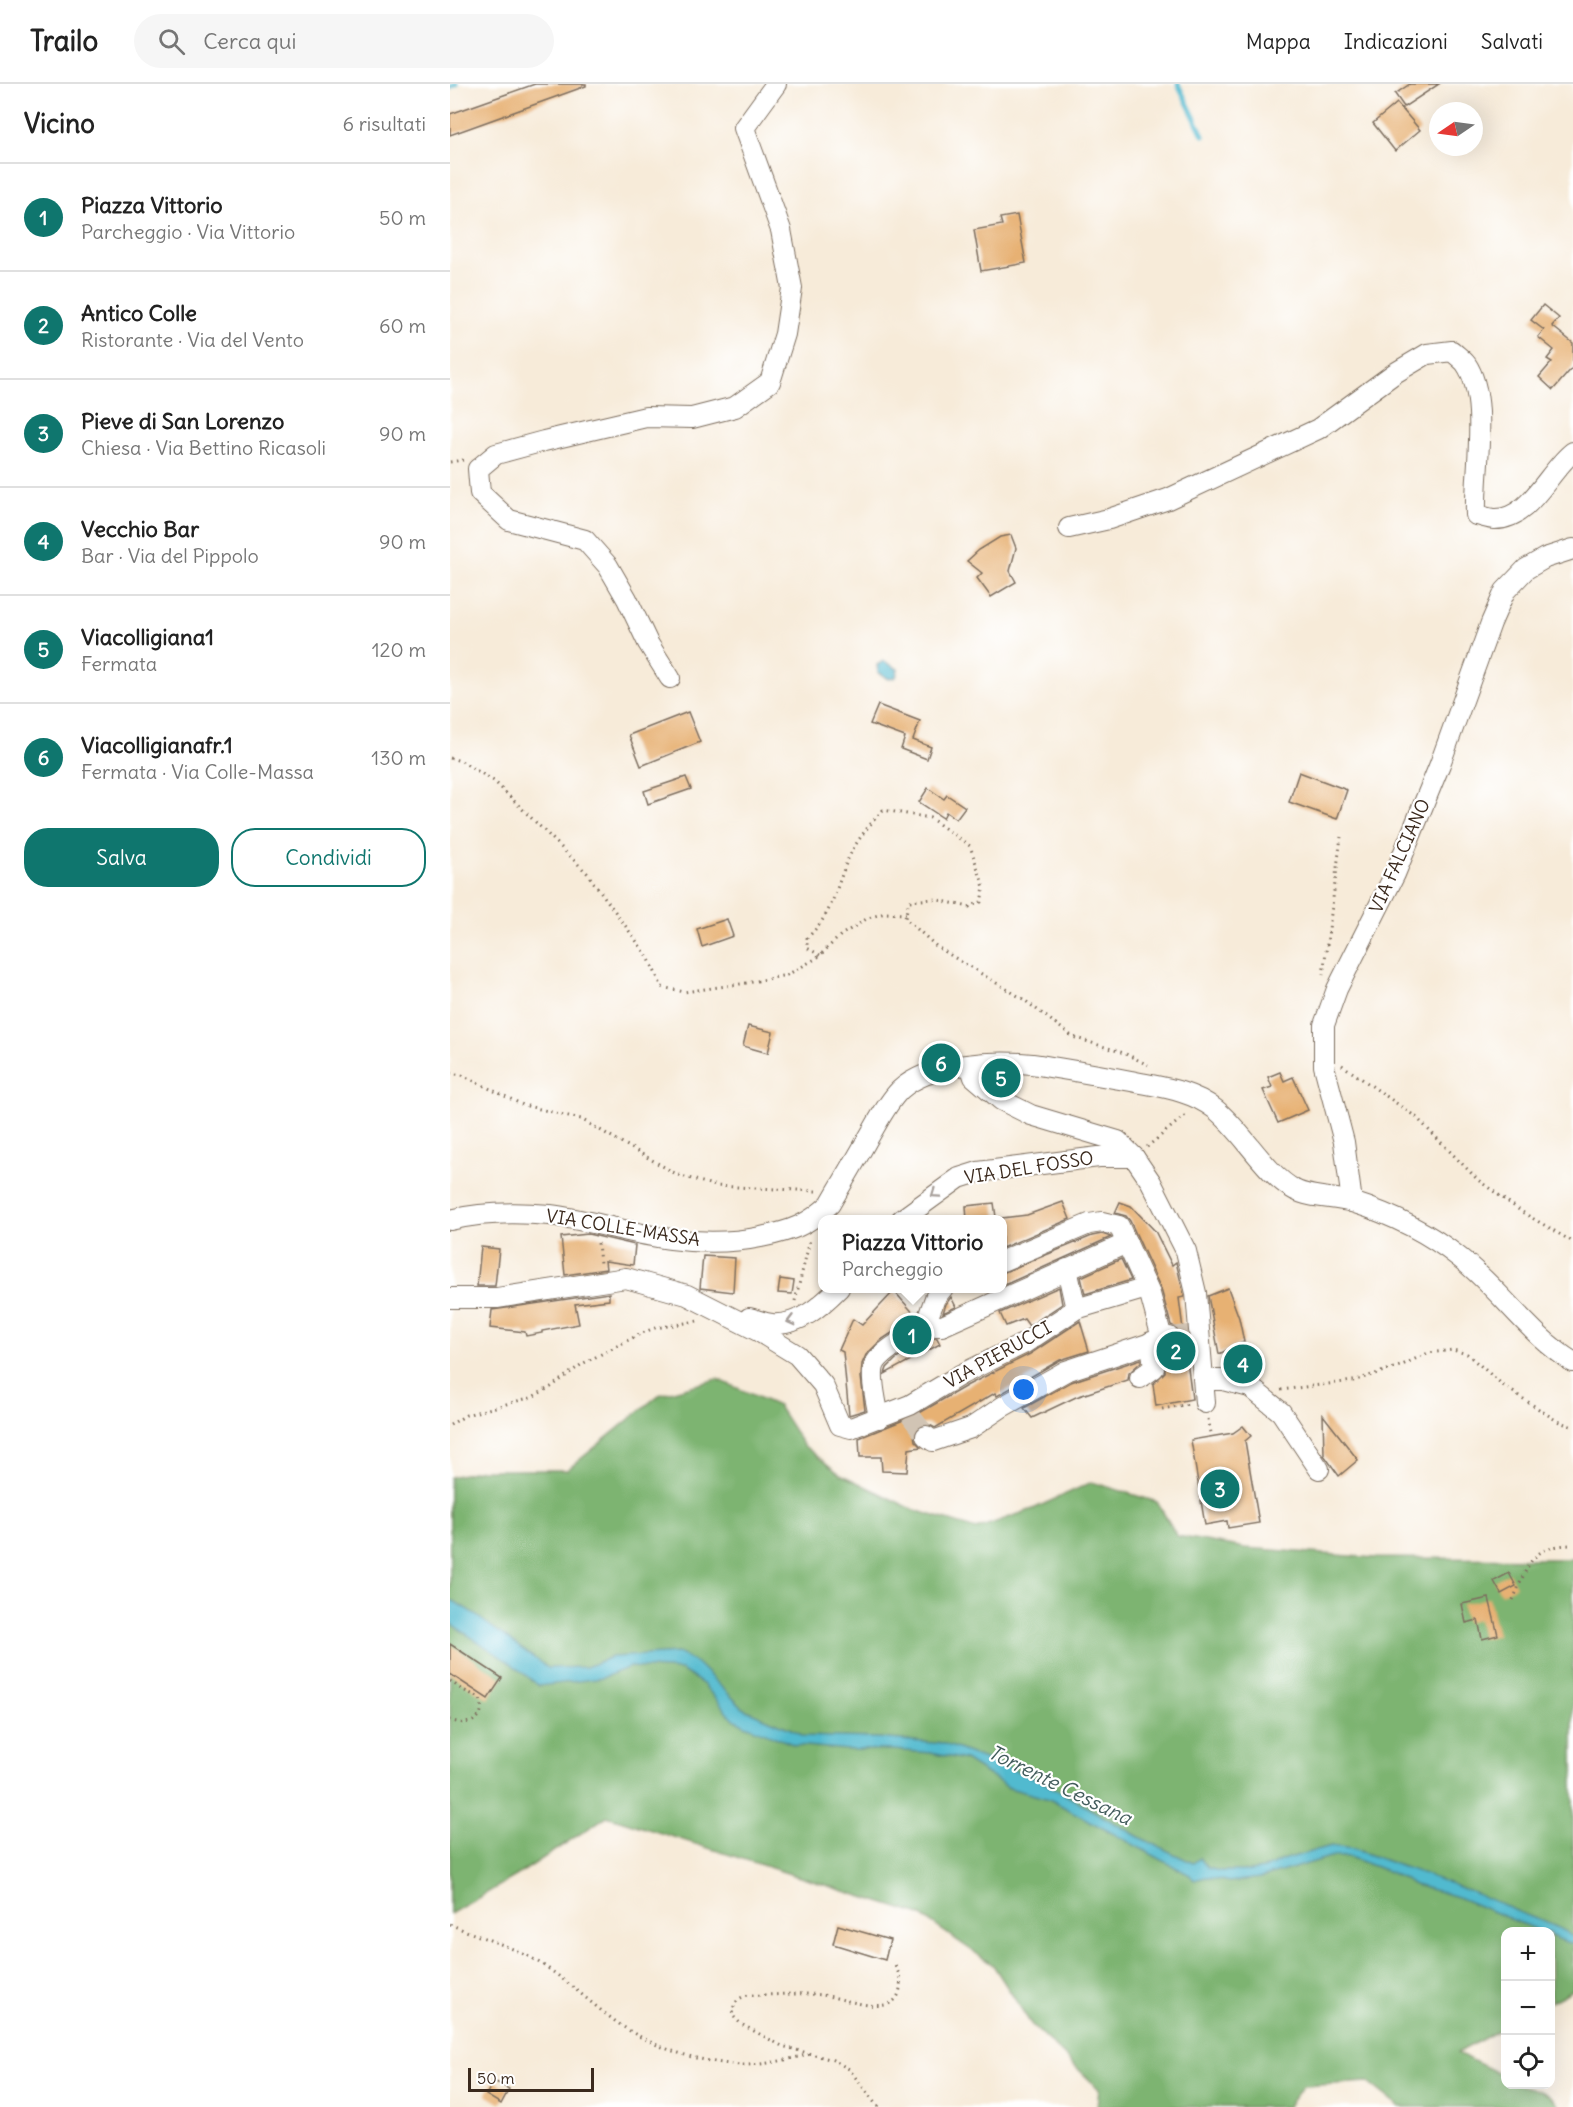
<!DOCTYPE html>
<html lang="it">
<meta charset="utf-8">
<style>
:root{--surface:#fff;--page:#f6f6f6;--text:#222;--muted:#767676;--line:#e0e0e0;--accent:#0f766e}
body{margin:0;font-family:Delius,sans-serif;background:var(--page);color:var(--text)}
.controls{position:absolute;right:18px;bottom:18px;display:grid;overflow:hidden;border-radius:12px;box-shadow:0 6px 24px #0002}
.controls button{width:54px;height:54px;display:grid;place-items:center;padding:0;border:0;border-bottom:2px solid var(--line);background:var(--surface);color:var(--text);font:30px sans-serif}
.compass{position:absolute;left:979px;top:18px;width:54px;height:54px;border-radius:50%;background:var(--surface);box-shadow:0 6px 24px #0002;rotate:257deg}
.scale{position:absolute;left:18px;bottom:15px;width:126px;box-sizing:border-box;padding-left:6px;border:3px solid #3b2a1e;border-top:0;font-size:16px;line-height:21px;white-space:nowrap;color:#3b2a1e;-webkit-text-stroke:4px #fff;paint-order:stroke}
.you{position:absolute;left:574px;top:1306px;width:21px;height:21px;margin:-15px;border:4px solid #fff;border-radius:50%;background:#1a73e8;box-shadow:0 0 0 9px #1a73e833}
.badge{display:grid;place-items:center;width:39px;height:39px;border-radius:50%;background:var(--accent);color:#fff;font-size:20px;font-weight:700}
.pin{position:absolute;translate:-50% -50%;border:3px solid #fff;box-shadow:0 2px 6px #0006}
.popup{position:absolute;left:368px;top:1131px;width:189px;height:78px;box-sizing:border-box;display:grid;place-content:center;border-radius:12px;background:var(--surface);filter:drop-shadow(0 2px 4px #0005);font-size:20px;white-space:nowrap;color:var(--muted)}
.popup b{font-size:22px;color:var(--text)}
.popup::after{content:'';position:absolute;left:50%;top:100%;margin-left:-12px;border:12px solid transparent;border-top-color:var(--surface)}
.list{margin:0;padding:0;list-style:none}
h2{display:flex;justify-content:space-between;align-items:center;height:78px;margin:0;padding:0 24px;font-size:26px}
h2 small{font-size:20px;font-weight:400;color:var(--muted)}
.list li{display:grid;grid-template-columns:39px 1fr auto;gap:18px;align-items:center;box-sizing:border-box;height:108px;padding:0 24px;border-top:2px solid var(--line)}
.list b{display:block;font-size:22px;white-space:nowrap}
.list p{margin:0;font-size:20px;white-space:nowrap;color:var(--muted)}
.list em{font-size:20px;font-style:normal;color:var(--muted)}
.actions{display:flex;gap:12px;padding:18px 24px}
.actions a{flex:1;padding:14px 0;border:2px solid var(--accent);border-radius:24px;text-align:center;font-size:21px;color:var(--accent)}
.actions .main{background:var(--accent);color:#fff}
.icon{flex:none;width:33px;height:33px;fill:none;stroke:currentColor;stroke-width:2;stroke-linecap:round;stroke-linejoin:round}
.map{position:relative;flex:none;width:1123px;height:2023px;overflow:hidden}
header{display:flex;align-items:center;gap:36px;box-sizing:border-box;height:84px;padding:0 30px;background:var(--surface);border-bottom:2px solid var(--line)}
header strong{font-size:28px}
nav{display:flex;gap:33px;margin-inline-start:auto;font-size:21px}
.search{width:420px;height:54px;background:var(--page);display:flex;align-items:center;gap:15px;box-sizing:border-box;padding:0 21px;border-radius:33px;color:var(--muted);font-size:22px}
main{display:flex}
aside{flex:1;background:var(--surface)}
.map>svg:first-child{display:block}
.forest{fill:#7db471;stroke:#5c6f48;stroke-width:1.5}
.water{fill:#51bacf;stroke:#467276;stroke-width:1.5}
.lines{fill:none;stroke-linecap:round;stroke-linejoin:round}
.stream{stroke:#51bacf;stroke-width:5}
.building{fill:#e7b173}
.minor-tunnel{stroke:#d1c4b4;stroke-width:20;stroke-dasharray:20 10;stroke-linecap:butt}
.minor-casing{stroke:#7d6e5f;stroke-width:22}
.path{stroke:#7d6e5f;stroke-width:3;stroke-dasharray:1.5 4.5;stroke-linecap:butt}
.minor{stroke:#fff;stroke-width:20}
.oneway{stroke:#a79f9a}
.labels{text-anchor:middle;stroke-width:4.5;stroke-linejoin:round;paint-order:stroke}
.street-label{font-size:18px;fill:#3b2a1e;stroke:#fff}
.water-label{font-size:20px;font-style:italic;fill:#435c5c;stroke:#fff}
</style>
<header>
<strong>Trailo</strong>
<div class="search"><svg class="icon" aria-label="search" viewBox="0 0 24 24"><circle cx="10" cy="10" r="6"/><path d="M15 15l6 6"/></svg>Cerca qui</div>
<nav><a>Mappa</a><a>Indicazioni</a><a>Salvati</a></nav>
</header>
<main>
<aside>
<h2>Vicino<small>6 risultati</small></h2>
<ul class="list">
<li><span class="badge">1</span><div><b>Piazza Vittorio</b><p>Parcheggio · Via Vittorio</p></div><em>50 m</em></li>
<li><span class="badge">2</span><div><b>Antico Colle</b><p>Ristorante · Via del Vento</p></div><em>60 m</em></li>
<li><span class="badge">3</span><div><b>Pieve di San Lorenzo</b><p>Chiesa · Via Bettino Ricasoli</p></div><em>90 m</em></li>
<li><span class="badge">4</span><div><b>Vecchio Bar</b><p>Bar · Via del Pippolo</p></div><em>90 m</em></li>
<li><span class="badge">5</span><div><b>Viacolligiana1</b><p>Fermata</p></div><em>120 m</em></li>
<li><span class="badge">6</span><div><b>Viacolligianafr.1</b><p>Fermata · Via Colle-Massa</p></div><em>130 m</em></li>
</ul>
<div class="actions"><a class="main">Salva</a><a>Condividi</a></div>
</aside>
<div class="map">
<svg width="1123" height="2023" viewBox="0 0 1123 2023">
<rect width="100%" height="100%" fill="#fff"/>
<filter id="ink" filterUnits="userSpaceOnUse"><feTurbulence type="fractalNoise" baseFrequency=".0167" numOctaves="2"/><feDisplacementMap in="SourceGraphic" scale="12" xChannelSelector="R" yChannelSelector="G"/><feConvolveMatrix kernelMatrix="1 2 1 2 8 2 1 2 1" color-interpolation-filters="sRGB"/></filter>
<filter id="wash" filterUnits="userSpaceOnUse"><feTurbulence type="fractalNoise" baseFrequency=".008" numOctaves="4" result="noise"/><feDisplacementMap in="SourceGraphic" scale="24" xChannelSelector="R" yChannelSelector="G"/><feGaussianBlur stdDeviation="1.35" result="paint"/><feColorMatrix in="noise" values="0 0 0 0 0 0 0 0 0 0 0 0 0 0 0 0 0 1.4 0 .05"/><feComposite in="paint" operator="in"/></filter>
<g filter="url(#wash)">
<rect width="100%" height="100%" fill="#f7ebd9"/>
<path class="forest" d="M267,1295L328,1322L353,1361L390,1390L462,1425L526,1445L583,1425L642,1398L707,1418L727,1452L795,1464L926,1474L1123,1475V1906L1101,1918L1100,1848H1056L1055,1943L1007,1969L1055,1992L1056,2000C1073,2001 1101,2006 1110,2023H950L918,1998L853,2002L837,2023H647L649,2005L581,1940L543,1881L470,1831L157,1732L66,1792L0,1830V1393L31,1386H117L209,1311Z"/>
<g class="water">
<path d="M434,577L448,585L446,593L439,595L428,588L427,581Z"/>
<path d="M0,1517H4L20,1527L98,1584L136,1583L161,1573L228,1569L247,1579L294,1625L348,1648L353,1652L429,1654L495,1660L588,1695L691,1754L743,1779L750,1774L758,1784L770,1787H799L814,1785L832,1776L881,1762L904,1765C957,1785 1013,1802 1064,1826C1083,1835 1106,1840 1123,1852V1861L1101,1852L1100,1848L1089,1847L1005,1812L964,1801L942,1789L899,1773H880L811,1794L779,1798L756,1793L744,1796L740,1791L599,1715L559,1704L515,1676L480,1669L443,1666H398L345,1661L295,1641L282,1634L253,1600L231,1586L180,1583L152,1594L89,1602L63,1581L0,1539Z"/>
</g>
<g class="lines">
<g class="stream">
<path d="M728,0L753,51"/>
<path d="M0,4L6,0"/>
</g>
</g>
<g id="blocks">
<g class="building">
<path d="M85,0H136V2L0,51V30Z"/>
<path d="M960,0H989L954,23L945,10Z"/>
<path d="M947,19L970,46L945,67L923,39Z"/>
<path d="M567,131L576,179L531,187L524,146L552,141L550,134Z"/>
<path d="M1093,221L1109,234L1102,242L1123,259V283L1103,306L1089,293L1102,278L1097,275L1104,266L1088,253L1094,246L1081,236Z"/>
<path d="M561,451L566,464L560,487L566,498L541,513L527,494L532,489L517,477L529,466L550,453Z"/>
<path d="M428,621L470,637L463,656L481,663L477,675L451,665L455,653L420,640Z"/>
<path d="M238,628L250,658L191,682L179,651Z"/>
<path d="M849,688L897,706L887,735L839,718Z"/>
<path d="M236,693L241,705L198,720L194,707Z"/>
<path d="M478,704L494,715L497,711L515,723L506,735L496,728L493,734L469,718Z"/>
<path d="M277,835L283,852L252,863L247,845Z"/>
<path d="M298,942L323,948L318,969L293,962Z"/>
<path d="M830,988L834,997L843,993L858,1026L828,1039L813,1006L822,1003L818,993Z"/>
<path d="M613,1118L620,1135L552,1164V1134L577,1131Z"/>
<path d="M670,1118L681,1122L705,1147L722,1181L726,1178L734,1211V1213L729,1214L742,1315L706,1322L703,1300L715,1288L714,1267L728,1261L731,1256L730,1250L727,1244L721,1241L711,1205L680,1137L676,1132L665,1129Z"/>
<path d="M544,1119L546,1133L517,1136L516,1122Z"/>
<path d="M138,1150L185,1161L183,1181L155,1177L156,1185L115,1191L111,1153Z"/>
<path d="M652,1150L661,1153L552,1202V1189L642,1152Z"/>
<path d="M31,1163L49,1165L45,1202H27Z"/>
<path d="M253,1172L285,1174L283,1208L250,1204Z"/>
<path d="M671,1175L681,1196L635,1210L631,1193Z"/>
<path d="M330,1195L344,1197L342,1210L328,1209Z"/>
<path d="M609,1203L612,1220L579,1242L574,1235L556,1242L550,1229Z"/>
<path d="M778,1204L789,1234L794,1258L769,1270L758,1212Z"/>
<path d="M444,1207L466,1232L465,1234L431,1256L416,1271L412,1280L411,1293L415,1326L399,1331L393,1268L389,1266L403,1235L412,1241Z"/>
<path d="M159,1209V1216L125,1220L129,1240L92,1247V1249L76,1252L75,1248L40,1244L42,1226Z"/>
<path d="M501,1213L506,1223L493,1229L496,1220Z"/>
<path d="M630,1237L639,1267L610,1276L547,1312L545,1309L485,1344L478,1340L471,1341L466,1346L464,1351L465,1357L471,1363L459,1365L457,1388L432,1387L431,1373H410L409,1354L466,1331L518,1301L580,1270Z"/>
<path d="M479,1254H487L490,1260L435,1290L437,1284L446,1275Z"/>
<path d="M691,1275V1278L679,1289L678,1296L626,1313L582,1334L574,1324L621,1298Z"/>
<path d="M873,1331L908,1376L889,1392L874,1371Z"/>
<path d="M793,1342L801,1352L795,1357L809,1439L778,1444L777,1437L755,1441L741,1356L783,1349Z"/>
<path d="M1059,1489L1066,1502L1051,1510L1044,1497Z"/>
<path d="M1039,1514L1048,1551L1032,1555L1028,1536L1016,1539L1012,1520Z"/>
<path d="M0,1560L52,1594L38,1615L0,1590Z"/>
<path d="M388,1841L440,1856L435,1876L383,1860Z"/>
<path d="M44,1997L59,2005L51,2020L36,2011Z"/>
</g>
</g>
</g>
<g filter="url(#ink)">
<use href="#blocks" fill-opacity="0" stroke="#7d6e5f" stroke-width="1.5"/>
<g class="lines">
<g class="minor-tunnel">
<path d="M719,1253L750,1250"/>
<path d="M460,1331L476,1352"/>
</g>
<defs>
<g id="minor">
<path d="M619,444L659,435L718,415L868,345L945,289L977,270L1002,267C1006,271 1012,275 1016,280C1040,315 1024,389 1026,431C1032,432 1039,435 1044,435C1080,436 1098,387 1123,368"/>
<path d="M220,594L198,559L177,515L158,482L135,456L59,436L30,409L28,385L46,370L94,357L196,333L242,334L285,323L320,298L335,250L342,204L331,146L294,44L326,0"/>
<path d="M520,981L524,993L551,1016L581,1031L668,1057L684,1073L701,1098L736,1167L746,1209L755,1319"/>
<path d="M902,1118L894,1058L874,982V941L887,905L945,790L990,680L1041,539L1055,507L1076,485L1095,474L1123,465"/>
<path d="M0,1136C33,1128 66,1128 100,1131C141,1136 180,1150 221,1155C251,1159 282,1159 311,1153C341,1147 358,1141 380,1120C392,1099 405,1078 417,1056C427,1040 436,1020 450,1006C479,979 544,976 582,980C615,985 648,991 681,997C710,1003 741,1006 765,1025C793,1047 815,1090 845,1106C860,1114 884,1113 902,1118C940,1130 979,1149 1010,1174C1051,1206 1079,1251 1123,1278"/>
<path d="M451,1136L509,1094L528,1088L616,1077L649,1073H684"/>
<path d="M552,1177L639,1140L652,1138L669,1142L700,1210L712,1254"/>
<path d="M617,1185L626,1225"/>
<path d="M0,1214H47L176,1194L237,1211L308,1247L347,1271L373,1301L390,1341L401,1344L460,1321L512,1290L575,1259L626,1225L697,1204"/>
<path d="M299,1234C307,1236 315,1239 322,1240C349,1242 371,1222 389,1204"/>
<path d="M475,1242H492L677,1159"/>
<path d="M475,1242L485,1214L493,1204"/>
<path d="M690,1294L704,1284L701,1258"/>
<path d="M754,1296H773L800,1303L831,1328L869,1385"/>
<path d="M429,1334C427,1320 420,1295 424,1282C428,1268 463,1251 475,1242"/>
<path d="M476,1352L483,1357L521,1344L552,1323L616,1287L719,1253"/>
</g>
</defs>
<use href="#minor" class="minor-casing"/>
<g class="path">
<path d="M0,378L13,376"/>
<path d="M0,674L11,677L44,697L137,789L198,873L212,903L234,908L297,899L337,891L367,874L391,851L418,834L435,829L456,830"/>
<path d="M370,871L357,864V854C381,831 383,814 394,785C402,762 417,743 433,726L480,734L520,762L534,803L531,818L519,823L484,815L459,817L455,834L487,863L573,915L623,953L674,969L698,981"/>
<path d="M873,891L891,753"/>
<path d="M892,981L966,1033L1028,1096L1072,1128L1123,1158"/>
<path d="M0,989L12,991L73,1021L131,1035L228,1091L266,1102L366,1107"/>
<path d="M697,1063L738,1029"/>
<path d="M148,1159L150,1179"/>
<path d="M345,1217L360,1156"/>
<path d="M831,1306L903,1297L950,1282L978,1269L1003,1266L1017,1270L1054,1302L1107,1337L1123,1343"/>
<path d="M712,1325L739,1320"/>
<path d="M758,1335L762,1353"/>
<path d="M0,1341L16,1331L82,1313L101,1303L132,1280L192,1249L205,1244L248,1237"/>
<path d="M1063,1516C1078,1482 1080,1461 1123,1461"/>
<path d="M0,1597L11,1605L30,1614C37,1637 18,1643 0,1636"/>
<path d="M0,1840C29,1854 61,1861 88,1878C116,1895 139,1918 165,1937C200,1963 249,1979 293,1981C316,1981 339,1975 361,1970"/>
<path d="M428,2023L399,1985L383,1976L332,1962L291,1940L282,1931C284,1919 286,1915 298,1911C322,1912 348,1908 372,1911C391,1913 441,1935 449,1909C452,1898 450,1891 445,1882"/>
</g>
<use href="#minor" class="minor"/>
</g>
<defs><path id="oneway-chevron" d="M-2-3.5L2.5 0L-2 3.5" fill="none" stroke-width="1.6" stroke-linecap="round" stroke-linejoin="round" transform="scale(1.5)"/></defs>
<g class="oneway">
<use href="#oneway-chevron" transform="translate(485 1110) rotate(145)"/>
<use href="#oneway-chevron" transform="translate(341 1237) rotate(165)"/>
</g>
</g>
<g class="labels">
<g class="street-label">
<text transform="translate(950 772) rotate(-66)" y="6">VIA FALCIANO</text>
<text transform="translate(579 1084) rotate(-9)" y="6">VIA DEL FOSSO</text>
<text transform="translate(173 1144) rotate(9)" y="6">VIA COLLE-MASSA</text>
<text transform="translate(548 1271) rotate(-29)" y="6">VIA PIERUCCI</text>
</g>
<g class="water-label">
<text transform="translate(610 1701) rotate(26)" y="7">Torrente Cessana</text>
</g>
</g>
</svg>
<div class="controls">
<button>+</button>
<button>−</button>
<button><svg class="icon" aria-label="locate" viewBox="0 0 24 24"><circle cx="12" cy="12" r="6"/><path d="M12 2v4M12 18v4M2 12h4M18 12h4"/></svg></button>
</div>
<svg class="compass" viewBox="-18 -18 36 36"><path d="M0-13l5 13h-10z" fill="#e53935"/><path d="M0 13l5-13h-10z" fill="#767676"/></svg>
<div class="scale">50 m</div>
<div class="you"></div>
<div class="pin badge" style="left:462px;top:1251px">1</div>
<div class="popup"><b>Piazza Vittorio</b>Parcheggio</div>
<div class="pin badge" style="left:726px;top:1267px">2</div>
<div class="pin badge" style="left:770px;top:1405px">3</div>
<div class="pin badge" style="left:793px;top:1280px">4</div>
<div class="pin badge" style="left:551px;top:994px">5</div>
<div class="pin badge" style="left:491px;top:979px">6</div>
</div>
</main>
